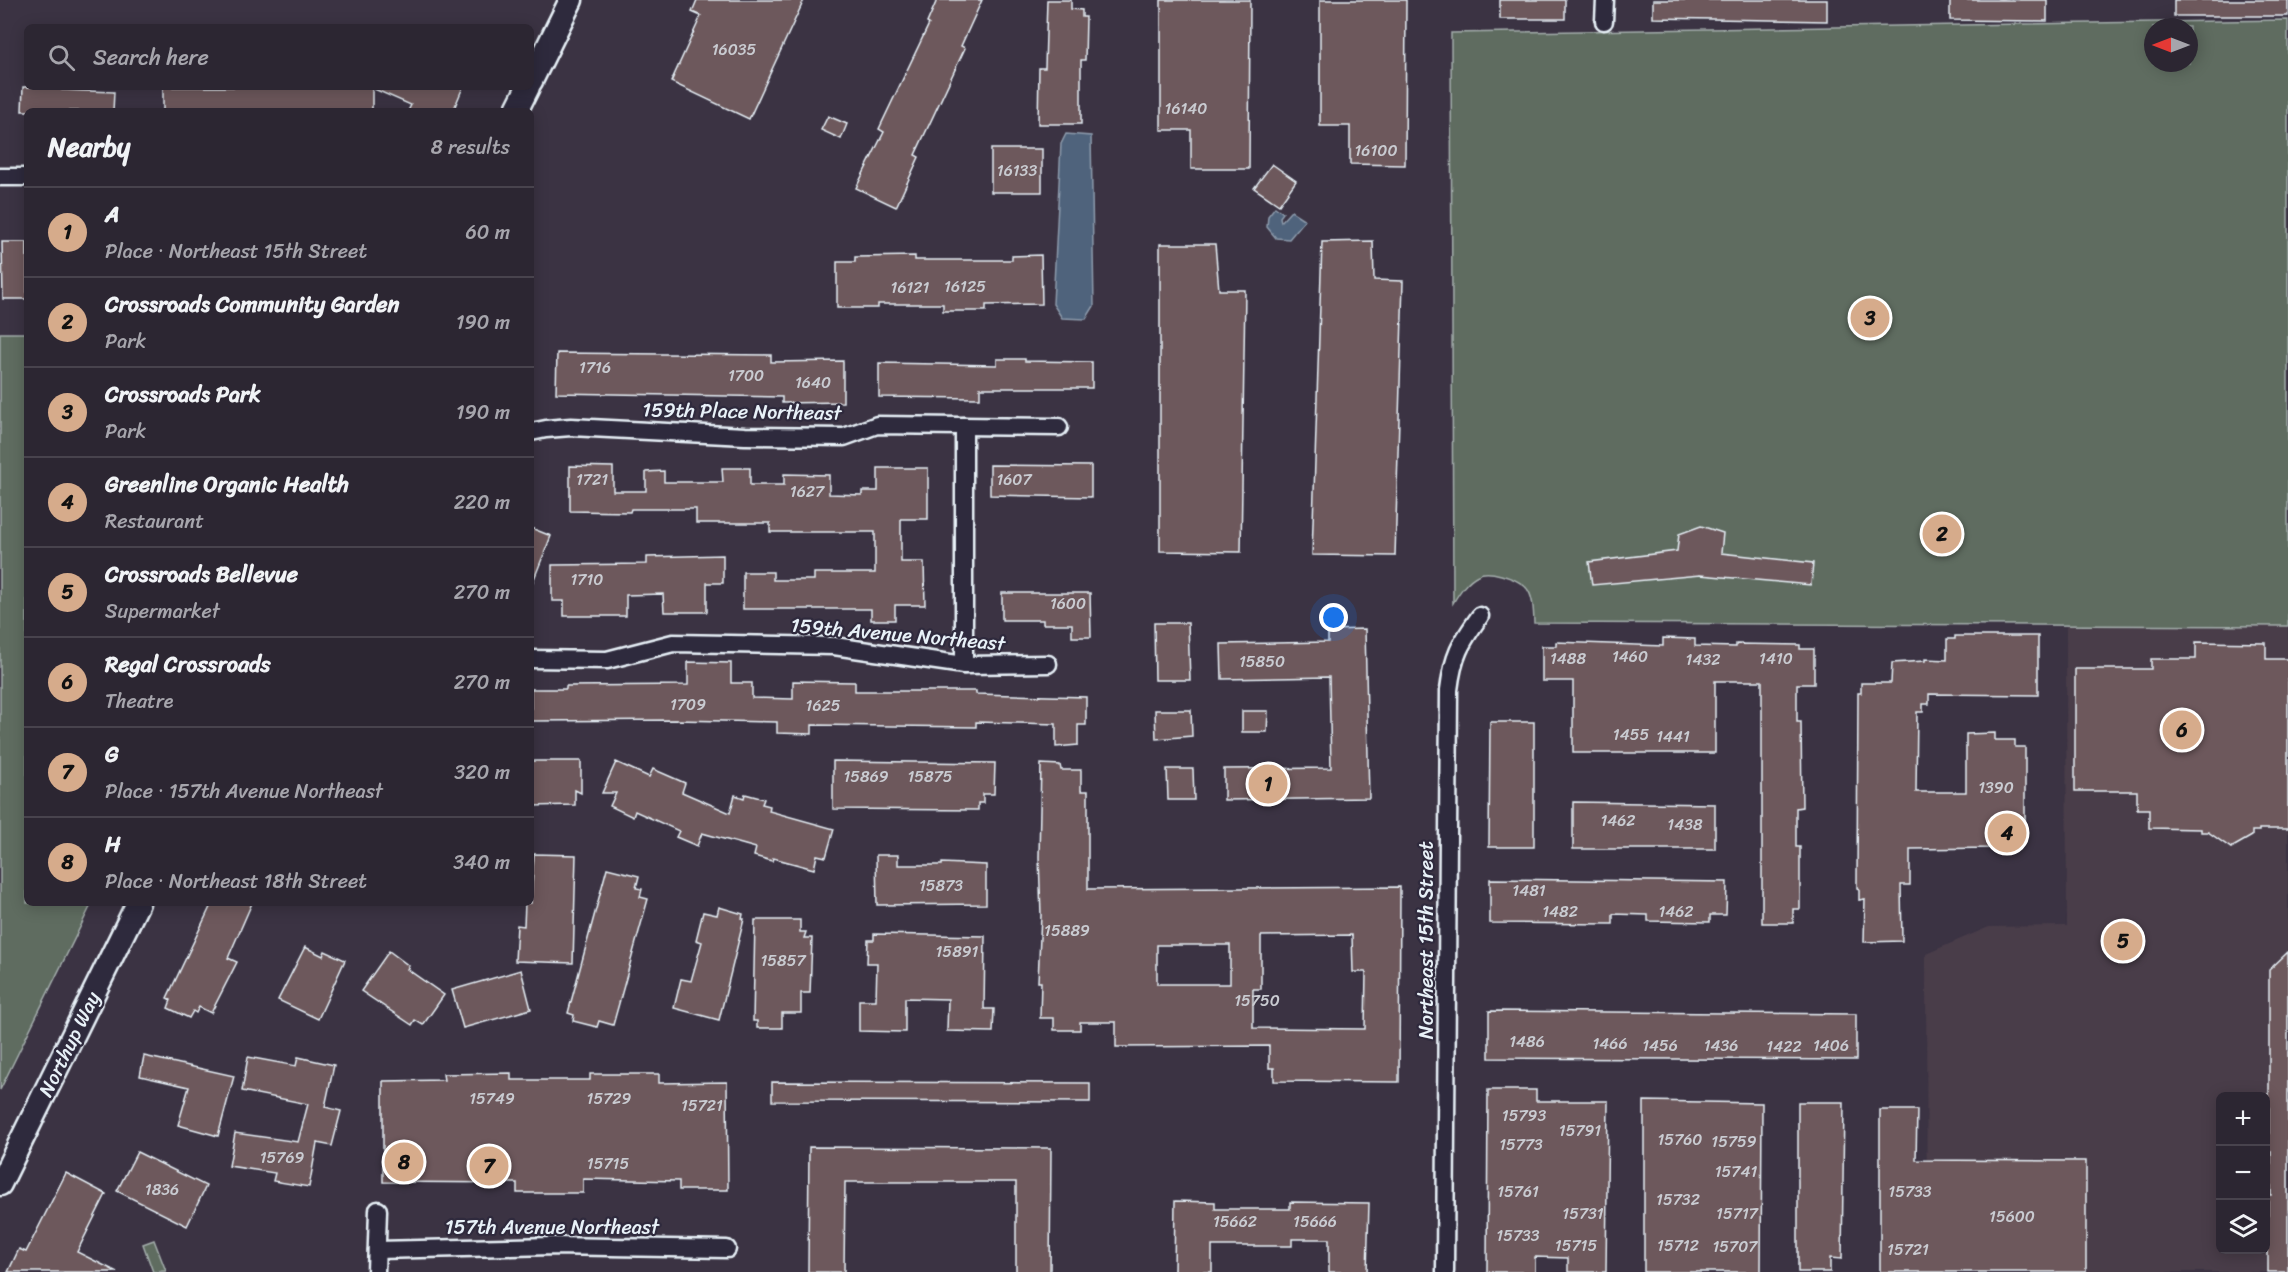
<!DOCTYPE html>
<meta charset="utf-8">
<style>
:root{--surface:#2c2632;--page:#38323e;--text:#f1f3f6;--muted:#a6a5ac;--line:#48434d;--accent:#d6ab8b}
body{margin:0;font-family:Sriracha,sans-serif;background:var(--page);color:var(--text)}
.controls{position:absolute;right:18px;bottom:18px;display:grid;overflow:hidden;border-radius:9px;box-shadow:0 3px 15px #0003}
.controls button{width:54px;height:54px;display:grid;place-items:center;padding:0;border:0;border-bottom:2px solid var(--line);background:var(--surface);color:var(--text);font:30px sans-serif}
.compass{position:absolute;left:2144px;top:18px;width:54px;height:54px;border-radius:50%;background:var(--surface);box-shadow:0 3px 15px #0003;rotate:270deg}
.you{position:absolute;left:1334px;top:618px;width:21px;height:21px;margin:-15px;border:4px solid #fff;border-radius:50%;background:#1a73e8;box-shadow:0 0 0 9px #1a73e833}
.badge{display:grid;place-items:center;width:39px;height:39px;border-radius:50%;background:var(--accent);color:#111;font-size:20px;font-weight:700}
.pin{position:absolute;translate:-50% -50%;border:3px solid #fff;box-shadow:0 2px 6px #0006}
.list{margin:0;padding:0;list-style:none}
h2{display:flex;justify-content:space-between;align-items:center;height:78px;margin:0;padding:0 24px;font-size:26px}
h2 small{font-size:20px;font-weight:400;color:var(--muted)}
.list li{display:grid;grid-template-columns:39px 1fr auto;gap:18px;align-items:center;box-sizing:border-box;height:90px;padding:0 24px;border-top:2px solid var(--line)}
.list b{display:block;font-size:22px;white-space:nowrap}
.list p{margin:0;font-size:20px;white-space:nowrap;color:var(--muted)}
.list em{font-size:20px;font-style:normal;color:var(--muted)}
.icon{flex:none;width:33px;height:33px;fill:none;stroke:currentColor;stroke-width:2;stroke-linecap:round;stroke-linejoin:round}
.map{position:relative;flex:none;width:2288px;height:1272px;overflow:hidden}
.search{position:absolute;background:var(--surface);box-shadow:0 3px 15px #0003;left:24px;top:24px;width:510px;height:66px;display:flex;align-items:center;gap:15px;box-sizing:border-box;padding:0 21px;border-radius:9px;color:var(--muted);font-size:22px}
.panel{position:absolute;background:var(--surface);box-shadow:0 3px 15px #0003;left:24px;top:108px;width:510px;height:798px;border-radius:9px}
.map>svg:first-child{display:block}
.built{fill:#4a3e4a;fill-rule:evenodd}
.green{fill:#5f6c61;stroke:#a4aeac;stroke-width:1.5;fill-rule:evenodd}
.water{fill:#50637b;stroke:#8d9cad;stroke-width:1.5}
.building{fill:#6d595b;stroke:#e8f1f8;stroke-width:1.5;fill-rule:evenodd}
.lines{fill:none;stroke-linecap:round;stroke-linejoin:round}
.street-casing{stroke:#e8f1f8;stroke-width:21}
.secondary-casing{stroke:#e8f1f8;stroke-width:27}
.street{stroke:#2f2a3d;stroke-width:16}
.secondary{stroke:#2f2a3d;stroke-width:22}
.labels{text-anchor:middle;stroke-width:4.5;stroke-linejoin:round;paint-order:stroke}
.number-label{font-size:16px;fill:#c9cbd1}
.street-label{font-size:20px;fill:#e8f1f8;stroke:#2f2a3d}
</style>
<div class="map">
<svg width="2288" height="1272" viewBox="0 0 2288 1272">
<rect width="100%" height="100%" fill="#3b3343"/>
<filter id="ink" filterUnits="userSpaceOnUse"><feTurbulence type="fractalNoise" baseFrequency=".0167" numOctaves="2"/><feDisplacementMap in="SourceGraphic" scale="12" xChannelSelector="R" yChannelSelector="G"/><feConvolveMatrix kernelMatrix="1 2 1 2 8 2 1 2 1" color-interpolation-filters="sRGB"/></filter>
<g filter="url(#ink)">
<path class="built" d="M2066,625L2288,626V1272H1927L1926,954L1989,927L2067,926ZM2220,1096H2266V1250H2220Z"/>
<g class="green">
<path d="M2288,20V626L1534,623C1533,593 1531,583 1501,575C1494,573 1484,571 1478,575C1467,580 1459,593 1453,603L1451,33ZM2153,27H2189V63H2153Z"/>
<path d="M0,333H27V903H92L0,1090Z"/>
<path d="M154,1240L166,1271L153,1272L143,1244Z"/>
</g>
<g class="water">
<path d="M1066,134L1091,136L1094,306L1086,319L1062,318L1053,304L1061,144Z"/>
<path d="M1275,207L1283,213L1280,217L1281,222L1291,211L1305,220L1289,239L1276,238L1267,227L1268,216Z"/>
</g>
<g class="building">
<path d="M697,0H804L749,119L671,82L701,16L692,12Z"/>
<path d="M937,0H982L961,46L965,48L915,155L919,157L896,207L856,188L884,132L879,129L929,24L927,23Z"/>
<path d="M1047,0H1071V9L1082,10V17H1086L1085,60H1081V124H1038L1039,68H1045Z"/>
<path d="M1161,0H1250L1249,169H1191V130H1161Z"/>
<path d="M1320,0H1406L1405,165L1350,164V126H1320Z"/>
<rect x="1500" y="0" width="65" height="19"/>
<path d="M1653,0H1827V21L1653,18Z"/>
<path d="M1950,0H2047V21L1950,20Z"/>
<rect x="2174" y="0" width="114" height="16"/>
<path d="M23,87H63L62,90L114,92L113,111H22Z"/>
<path d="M163,87H463L453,111H408L411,105L372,88V111H163Z"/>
<path d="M828,116L847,124L841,139L821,130Z"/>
<rect x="991" y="149" width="51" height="43"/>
<path d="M1272,164L1296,181L1279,205L1254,188Z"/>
<path d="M1373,241L1374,280L1403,281L1395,556L1312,555L1322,242Z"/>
<path d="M2,242H27V299H3Z"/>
<path d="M1160,244H1215L1219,290H1245L1241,552L1160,551Z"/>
<path d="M1041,255L1042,304L986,305V311H943V304H878V308H837V262H855V257L915,256V260H1012V256Z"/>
<path d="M557,353L771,355V362L843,361V402L782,403V397L556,393Z"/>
<path d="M997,359H1025V361L1092,362V388H980V398L879,397V363L997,365Z"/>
<path d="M990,465L1091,466V497L990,495Z"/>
<path d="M570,466L613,467V491H646V472L664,471V482H723L722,468H750V485H784V474L829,475V494L862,495V491H878V468H928V519H901V562H924L925,605H895V620H871V609H743V572H773V580H814V573H875V532H770V523H696V509H631L630,512L570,511Z"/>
<path d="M1701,526L1723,533L1721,553L1813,563L1811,585L1700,575L1592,585L1589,562L1677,551L1679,534Z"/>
<path d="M531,528L551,536L532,584H531Z"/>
<path d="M723,555V583H707V612H664L663,594L626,595V616H564V601H552V565L647,564V557Z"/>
<path d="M1002,593H1090L1091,637H1072V624H1043V620H1002Z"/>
<path d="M1154,623H1188L1190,680H1155Z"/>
<path d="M1365,629L1369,798L1224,800V769L1331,768L1329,677L1222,679L1221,644L1328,642V630Z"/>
<path d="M1955,636H2038V695L1929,694V704H1923V712H1917L1916,792H1966V734L1995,733V740H2015V747H2025V841L1993,840V848L1910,849V885H1901L1902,941L1864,942L1865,899L1859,900V889L1857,888L1858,693H1861V683H1891L1892,663L1925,661V659L1947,660V639H1955Z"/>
<path d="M1663,638L1695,639V646L1736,647V644L1800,645V649H1814V684H1797V722H1801L1802,807L1796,808V847H1800V909H1793V923H1762V681H1715V753H1573V681H1542V646H1556V642L1663,646Z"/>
<path d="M2196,642L2266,643V659H2288V829H2259V831H2252V836L2231,848L2208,832H2201V829L2149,828V809H2137V791H2075V669H2151V659H2196Z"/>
<path d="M688,662L731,663V683H752V698L793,699V681L855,682V691H976V694L1086,697V725H1078V745L1056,747V724L976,722V727L812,725V734L777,733V722L676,720L531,721V689H566V686L688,685Z"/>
<path d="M1155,710H1191L1192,736L1156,739Z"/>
<path d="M1242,711H1268L1267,732H1242Z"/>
<path d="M1490,722H1534V847H1489Z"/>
<path d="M531,761H581V793L575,790V805L531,806Z"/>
<path d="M833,761L995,763L994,794H983V803H978V810L833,809Z"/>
<path d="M616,762L649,777L653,769L685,783L682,792L730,813L735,795L744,798L745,794L764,799L762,804L770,806L769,811L834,829L826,857L817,855L814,869L773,858L772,861L754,856L756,848L702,833L697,846L676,837L679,831L635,811L633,817L610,806L616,793H602Z"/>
<path d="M1041,764L1060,765L1061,770H1081V791H1088V889L1400,887L1399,1082L1274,1081V1068H1269V1046L1116,1047V1022H1080V1030H1054V1018H1040L1041,982H1038L1041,915L1039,857ZM1352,935L1353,972H1366L1365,1029L1253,1028V989H1261V936ZM1157,945H1230V984H1157Z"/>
<path d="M1167,769H1193L1194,800H1168Z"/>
<path d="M1573,802L1715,804V849H1573Z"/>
<path d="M534,854L576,855L573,963L515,961L517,925L524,926L525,903H531Z"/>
<path d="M876,855H898V865H942V863L986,865V904L877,905Z"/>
<path d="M607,868L639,876L636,888L642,889L640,897L648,899L613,1025L599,1021L597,1027L573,1021L574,1015L568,1013Z"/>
<path d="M1490,879L1727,882L1726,915H1710V922L1648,921V915L1613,914V924L1490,923Z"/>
<path d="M212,903H252L228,958L237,962L211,1013L199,1007L196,1013L193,1011L189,1018L168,1008L171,1000L167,998Z"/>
<path d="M719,907L743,914L742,919H744L719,1020L674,1008L681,979L691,981L702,942L696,940L703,912L717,915Z"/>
<path d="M755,920H800V932H806L804,938H812L810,993H801V1013H782V1028H757V1021H753Z"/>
<path d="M874,934L985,936L984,1009H994L993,1032L947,1031L948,999L905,998V1032L859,1031V1000H876L877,963H867L868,940H874Z"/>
<path d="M305,947L323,956L325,951L345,960L318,1019L278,1000Z"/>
<path d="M389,951L409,966L407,969L444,995L423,1025L415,1020L412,1025L361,991Z"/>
<path d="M2288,952V1272H2268V1195H2271V1152H2269V970Z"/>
<path d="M521,970L531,1009L463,1028L452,990Z"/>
<path d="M1489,1011L1856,1014V1060L1489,1058Z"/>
<path d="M144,1056L234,1076L218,1136L178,1125L189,1087L140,1076Z"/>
<path d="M248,1057L296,1066L298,1057L334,1065L325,1107L341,1111L332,1146L317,1143L309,1187L273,1181L275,1173L229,1166L235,1133L298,1142L308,1104L242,1091Z"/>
<path d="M511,1073V1080H590V1074H659V1083L727,1082L728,1190H679V1181L583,1179V1193H517V1183L383,1182V1081L444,1080L443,1074Z"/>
<path d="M772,1082L1090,1083V1102L772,1101Z"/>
<path d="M1488,1090H1536V1101H1608L1606,1272H1568V1258L1535,1257V1272H1487Z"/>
<path d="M1644,1101L1762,1103L1761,1272H1644Z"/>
<path d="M1798,1102H1844L1842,1259L1830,1258V1272H1798Z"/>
<path d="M1880,1110H1917L1916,1160L2086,1161V1272H1880Z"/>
<path d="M809,1147L1051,1148L1050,1272H1016V1182H845L844,1272H808Z"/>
<path d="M137,1152L206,1186L187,1226L117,1191Z"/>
<path d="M66,1173L106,1194L77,1252L117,1272H8L19,1249L26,1252Z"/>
<path d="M1175,1201L1215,1202V1209H1290V1202L1369,1203L1367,1272H1329V1239H1292V1246H1212V1272H1174Z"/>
</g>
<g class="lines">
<defs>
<g id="street">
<path d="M1604,21L1605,0"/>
<path d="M0,177H27"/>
<path d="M964,426V665"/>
<path d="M531,432L546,429L571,427L745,436L844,437L877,425L1059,427"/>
<path d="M531,659L607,660L673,643L834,646L964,665L1048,664"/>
<path d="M377,1250L552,1246L727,1249"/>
<path d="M376,1272L378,1210"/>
<path d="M1445,1272L1449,690C1453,656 1460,644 1480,616"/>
</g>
<g id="secondary">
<path d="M531,81L571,0"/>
<path d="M516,111L528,87"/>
<path d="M0,1184L138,903"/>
</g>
</defs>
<use href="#street" class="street-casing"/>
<use href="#secondary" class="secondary-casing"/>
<use href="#street" class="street"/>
<use href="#secondary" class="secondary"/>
</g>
</g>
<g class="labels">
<g class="number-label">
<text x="734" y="55">16035</text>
<text x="1186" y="114">16140</text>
<text x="1376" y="156">16100</text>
<text x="1017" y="176">16133</text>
<text x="965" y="292">16125</text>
<text x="910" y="293">16121</text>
<text x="595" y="373">1716</text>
<text x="746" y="381">1700</text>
<text x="813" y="388">1640</text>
<text x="592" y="485">1721</text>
<text x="1014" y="485">1607</text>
<text x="807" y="497">1627</text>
<text x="587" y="585">1710</text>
<text x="1068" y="609">1600</text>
<text x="1630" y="662">1460</text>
<text x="1568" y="664">1488</text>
<text x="1776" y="664">1410</text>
<text x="1703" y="665">1432</text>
<text x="1262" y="667">15850</text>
<text x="688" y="710">1709</text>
<text x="823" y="711">1625</text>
<text x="1631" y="740">1455</text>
<text x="1673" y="742">1441</text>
<text x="866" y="782">15869</text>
<text x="930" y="782">15875</text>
<text x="1996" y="793">1390</text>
<text x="1618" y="826">1462</text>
<text x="1685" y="830">1438</text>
<text x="941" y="891">15873</text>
<text x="1529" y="896">1481</text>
<text x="1560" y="917">1482</text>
<text x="1676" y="917">1462</text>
<text x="1067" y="936">15889</text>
<text x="957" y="957">15891</text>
<text x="783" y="966">15857</text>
<text x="1257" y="1006">15750</text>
<text x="1527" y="1047">1486</text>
<text x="1610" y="1049">1466</text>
<text x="1660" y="1051">1456</text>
<text x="1721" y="1051">1436</text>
<text x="1831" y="1051">1406</text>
<text x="1784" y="1052">1422</text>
<text x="492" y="1104">15749</text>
<text x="609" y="1104">15729</text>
<text x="702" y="1111">15721</text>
<text x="1524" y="1121">15793</text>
<text x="1580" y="1136">15791</text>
<text x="1680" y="1145">15760</text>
<text x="1734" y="1147">15759</text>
<text x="1521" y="1150">15773</text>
<text x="282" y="1163">15769</text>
<text x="608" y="1169">15715</text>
<text x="1736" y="1177">15741</text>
<text x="162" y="1195">1836</text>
<text x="1518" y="1197">15761</text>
<text x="1910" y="1197">15733</text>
<text x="1678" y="1205">15732</text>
<text x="1583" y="1219">15731</text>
<text x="1737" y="1219">15717</text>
<text x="2012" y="1222">15600</text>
<text x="1235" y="1227">15662</text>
<text x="1315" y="1227">15666</text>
<text x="1518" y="1241">15733</text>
<text x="1576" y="1251">15715</text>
<text x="1678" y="1251">15712</text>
<text x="1735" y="1252">15707</text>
<text x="1908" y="1255">15721</text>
</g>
<g class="street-label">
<text transform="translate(742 411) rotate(1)" y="7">159th Place Northeast</text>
<text transform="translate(898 634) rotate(5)" y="7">159th Avenue Northeast</text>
<text transform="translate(1426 940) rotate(-90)" y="7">Northeast 15th Street</text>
<text transform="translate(69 1044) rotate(-64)" y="7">Northup Way</text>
<text x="552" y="1234">157th Avenue Northeast</text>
</g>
</g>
</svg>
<div class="controls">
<button>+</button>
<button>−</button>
<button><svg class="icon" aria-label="layers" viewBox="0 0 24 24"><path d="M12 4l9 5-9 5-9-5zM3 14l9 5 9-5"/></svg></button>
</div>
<svg class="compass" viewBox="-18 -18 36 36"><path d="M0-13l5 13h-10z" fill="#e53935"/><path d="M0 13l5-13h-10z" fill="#a6a5ac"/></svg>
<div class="you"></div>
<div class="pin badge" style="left:1268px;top:784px">1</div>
<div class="pin badge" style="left:1942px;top:534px">2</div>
<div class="pin badge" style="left:1870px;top:318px">3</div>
<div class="pin badge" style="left:2007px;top:833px">4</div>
<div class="pin badge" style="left:2123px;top:941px">5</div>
<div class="pin badge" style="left:2182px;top:730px">6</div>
<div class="pin badge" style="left:489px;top:1166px">7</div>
<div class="pin badge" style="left:404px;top:1162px">8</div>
<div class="search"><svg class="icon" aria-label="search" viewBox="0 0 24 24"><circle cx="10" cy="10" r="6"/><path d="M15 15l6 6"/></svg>Search here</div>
<section class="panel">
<h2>Nearby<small>8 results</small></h2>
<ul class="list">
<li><span class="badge">1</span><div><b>A</b><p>Place · Northeast 15th Street</p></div><em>60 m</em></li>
<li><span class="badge">2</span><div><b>Crossroads Community Garden</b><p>Park</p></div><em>190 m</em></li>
<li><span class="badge">3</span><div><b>Crossroads Park</b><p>Park</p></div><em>190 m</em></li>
<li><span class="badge">4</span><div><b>Greenline Organic Health</b><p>Restaurant</p></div><em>220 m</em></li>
<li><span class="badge">5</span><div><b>Crossroads Bellevue</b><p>Supermarket</p></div><em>270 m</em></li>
<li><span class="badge">6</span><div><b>Regal Crossroads</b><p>Theatre</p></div><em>270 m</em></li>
<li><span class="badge">7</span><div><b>G</b><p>Place · 157th Avenue Northeast</p></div><em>320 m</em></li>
<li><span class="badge">8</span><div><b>H</b><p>Place · Northeast 18th Street</p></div><em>340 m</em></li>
</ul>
</section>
</div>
